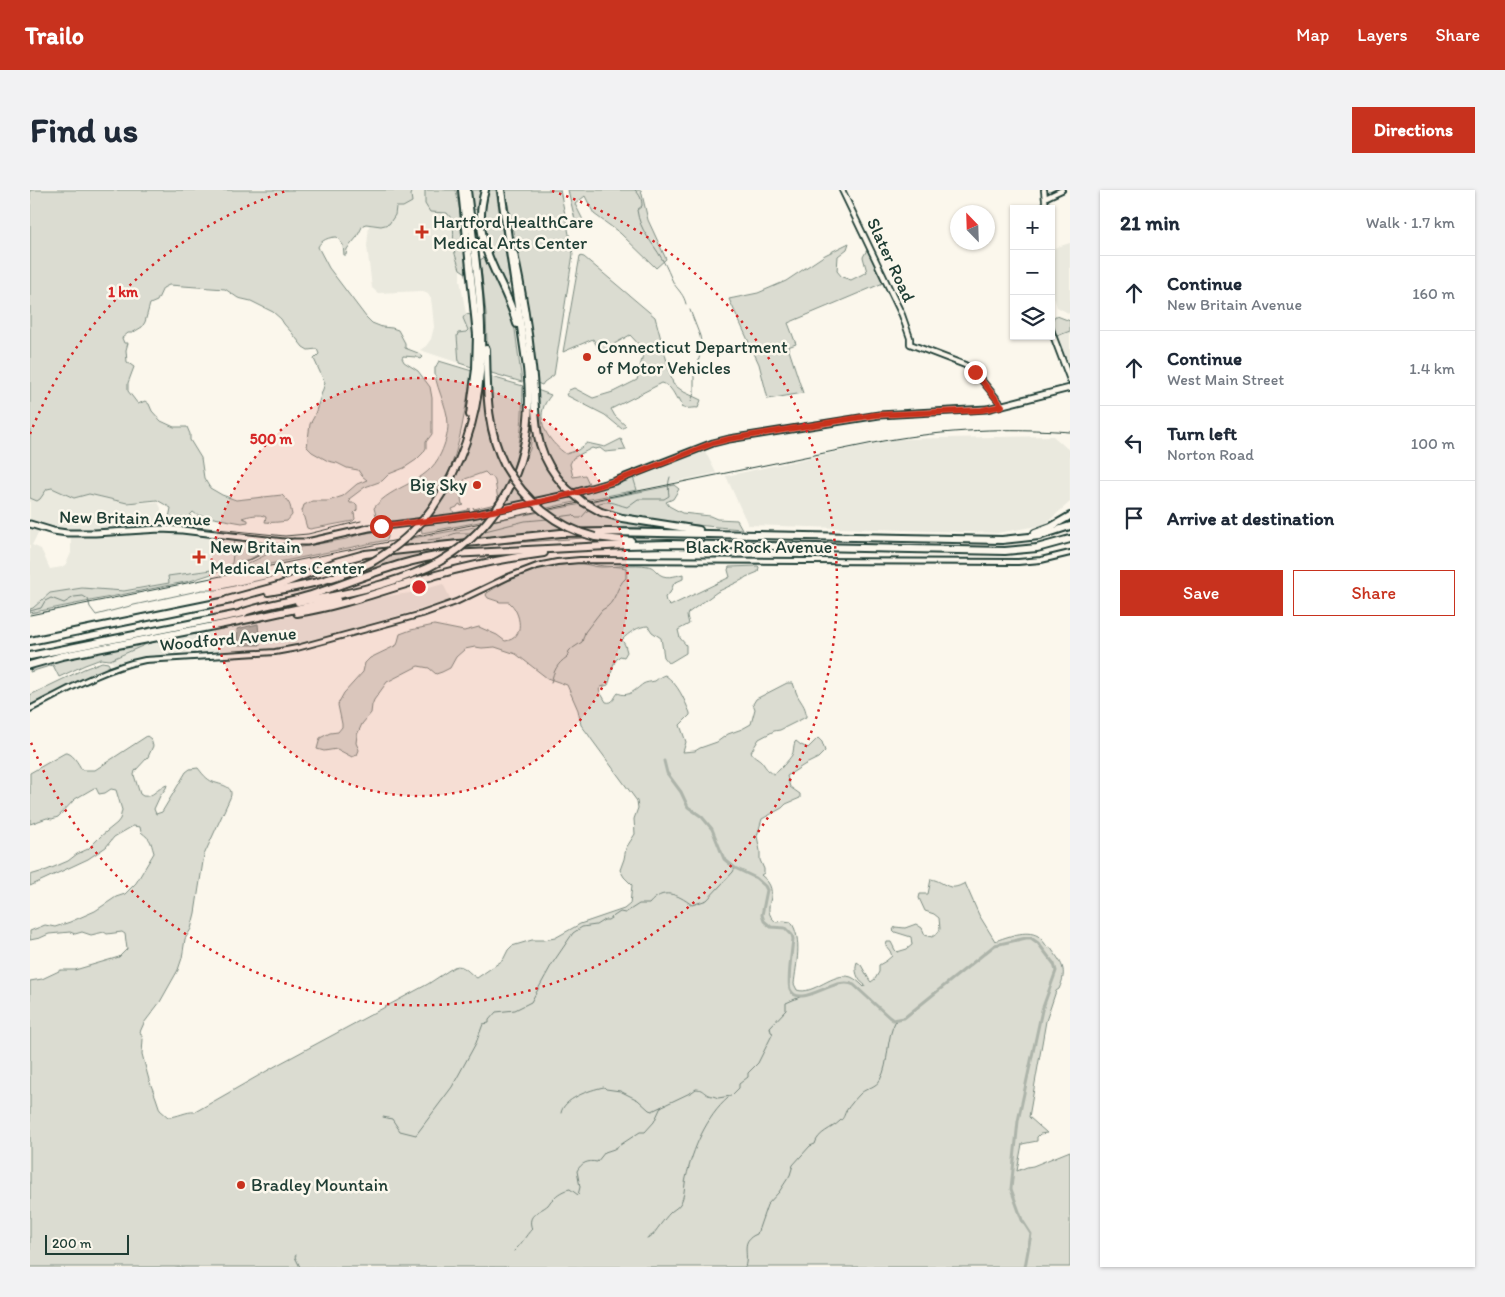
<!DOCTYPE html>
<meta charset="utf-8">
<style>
:root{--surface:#fff;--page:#f2f2f3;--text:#1f2937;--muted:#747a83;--line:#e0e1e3;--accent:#c8321e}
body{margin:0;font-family:Itim,sans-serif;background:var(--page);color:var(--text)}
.controls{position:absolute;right:15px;top:15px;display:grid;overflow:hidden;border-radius:0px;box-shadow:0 1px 4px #0004}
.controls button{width:45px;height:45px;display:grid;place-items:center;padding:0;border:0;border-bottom:1px solid var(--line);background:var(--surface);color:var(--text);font:25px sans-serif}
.compass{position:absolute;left:920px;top:15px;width:45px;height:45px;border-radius:50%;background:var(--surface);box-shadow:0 1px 4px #0004;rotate:337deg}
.scale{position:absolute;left:15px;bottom:12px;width:84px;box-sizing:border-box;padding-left:5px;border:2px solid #1f3d34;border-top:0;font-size:14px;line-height:18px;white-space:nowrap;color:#1f3d34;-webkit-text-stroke:4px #fbf7ec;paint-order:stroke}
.stop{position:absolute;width:15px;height:15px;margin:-11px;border:4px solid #c8321e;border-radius:50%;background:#fff}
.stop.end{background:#c8321e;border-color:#fff;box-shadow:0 1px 5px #0008}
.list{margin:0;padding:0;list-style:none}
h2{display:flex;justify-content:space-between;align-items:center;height:65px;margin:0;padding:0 20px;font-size:21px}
h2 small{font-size:16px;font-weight:400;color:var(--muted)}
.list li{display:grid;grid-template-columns:32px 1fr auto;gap:15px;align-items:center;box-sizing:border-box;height:75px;padding:0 20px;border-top:1px solid var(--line)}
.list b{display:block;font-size:19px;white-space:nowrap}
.list p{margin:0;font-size:16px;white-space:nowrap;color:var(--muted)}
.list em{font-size:16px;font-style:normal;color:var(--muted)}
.actions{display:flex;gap:10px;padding:15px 20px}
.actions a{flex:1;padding:11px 0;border:1px solid var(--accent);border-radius:0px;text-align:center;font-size:18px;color:var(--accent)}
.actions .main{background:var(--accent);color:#fff}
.icon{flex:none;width:28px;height:28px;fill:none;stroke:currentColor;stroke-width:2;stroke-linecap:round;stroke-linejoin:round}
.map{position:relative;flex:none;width:1040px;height:1077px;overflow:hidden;border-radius:0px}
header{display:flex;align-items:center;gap:30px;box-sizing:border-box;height:70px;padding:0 25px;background:var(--accent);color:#fff}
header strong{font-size:24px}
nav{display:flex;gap:28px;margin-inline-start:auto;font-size:18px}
.intro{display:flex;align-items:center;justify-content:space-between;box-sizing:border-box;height:120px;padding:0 30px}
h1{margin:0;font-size:35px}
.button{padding:12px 22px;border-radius:0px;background:var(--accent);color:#fff;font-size:18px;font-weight:700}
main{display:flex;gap:30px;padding:0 30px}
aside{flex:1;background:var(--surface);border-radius:0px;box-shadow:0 1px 4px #0004}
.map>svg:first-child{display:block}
.built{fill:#eae9de}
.green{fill:#dbdcd1;stroke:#7d8c82}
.water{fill:#adb4aa;stroke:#74847b}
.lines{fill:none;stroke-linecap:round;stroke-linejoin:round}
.stream{stroke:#74847b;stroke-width:1}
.canal{stroke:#adb4aa;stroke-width:3}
.tertiary-casing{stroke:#1f3d34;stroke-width:8}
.secondary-casing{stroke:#1f3d34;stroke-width:8}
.primary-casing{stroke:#1f3d34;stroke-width:9}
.motorway-casing{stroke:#1f3d34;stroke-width:10}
.tertiary{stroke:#fbf7ec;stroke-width:4}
.secondary{stroke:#fbf7ec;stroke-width:4.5}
.primary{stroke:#fbf7ec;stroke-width:5}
.motorway{stroke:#fbf7ec;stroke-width:6}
.rail{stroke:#1f3d34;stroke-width:1}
.motorway-bridge-casing{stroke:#1f3d34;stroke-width:10;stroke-linecap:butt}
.motorway-bridge{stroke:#fbf7ec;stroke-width:6}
.route{stroke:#c8321e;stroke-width:6}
.ring{fill:none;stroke:#d62828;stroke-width:2.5;stroke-dasharray:2.5 5}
.poi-dot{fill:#c8321e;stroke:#fbf7ec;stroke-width:2}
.labels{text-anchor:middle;stroke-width:5;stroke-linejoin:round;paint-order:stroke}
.poi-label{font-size:18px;fill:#1f3d34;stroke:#fbf7ec;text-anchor:start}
.street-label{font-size:18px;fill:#1f3d34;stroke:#fbf7ec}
.centre{fill:#d62828;stroke:#fbf7ec;stroke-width:2.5}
.ring-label{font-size:15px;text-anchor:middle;font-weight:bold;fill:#d62828;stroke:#fbf7ec;stroke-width:5;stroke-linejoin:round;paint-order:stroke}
</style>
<header>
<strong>Trailo</strong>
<nav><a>Map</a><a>Layers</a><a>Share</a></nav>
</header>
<div class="intro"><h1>Find us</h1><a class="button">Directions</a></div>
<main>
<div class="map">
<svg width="1040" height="1077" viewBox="0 0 1040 1077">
<rect width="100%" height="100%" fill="#fbf7ec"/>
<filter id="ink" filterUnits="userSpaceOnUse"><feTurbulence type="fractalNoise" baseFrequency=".02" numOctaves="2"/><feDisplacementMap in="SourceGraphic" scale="10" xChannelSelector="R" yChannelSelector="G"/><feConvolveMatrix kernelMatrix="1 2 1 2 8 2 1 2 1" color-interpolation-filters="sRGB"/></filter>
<g filter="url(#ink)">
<g class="built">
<path d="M383,0H395L406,23H417L423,33L424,59L430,79V90L436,124L433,129L439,140L436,142H431L427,146L429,173L390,160L396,156L401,149L404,137L402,116L401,109L398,104L391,101L348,103L342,98L337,56L339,35L347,36L366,23V17H371L381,7Z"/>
<path d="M1040,53V124L1027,117L1021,97L1024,58Z"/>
<path d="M1040,141V179L1027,146Z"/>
<path d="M1023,246L1040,261V312L1014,335L967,343L718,335L696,286L866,249Z"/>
<path d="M672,260L675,261L686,283L607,300L603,287Z"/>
<path d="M22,298L44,308L59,304L97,313L126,312L129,314L131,318L132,339L37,343L0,334V308L7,310L17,299Z"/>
<path d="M0,337L9,341L2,355L11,359L20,379L32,377L36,374L41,363V348L43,346L47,345H77L137,341L205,347L202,373L196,378L138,386L139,393L94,401L52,398L20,403L3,418L0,419Z"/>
<path d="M413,394L421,410L273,454L237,460L116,467L86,476L80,470L126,450L231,431L286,422L343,408L380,403Z"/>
</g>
<g class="green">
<path d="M0,0H383L381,5L382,12L373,17H366L365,25L359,34L351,36L336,34L333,35L327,47L317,59L316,65H314L313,55L307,47C299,47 291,50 288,57L299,78L336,127L342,133L352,137L362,138L368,140L375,153V158L388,163L393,167L391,169L386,167L373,166L372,168L374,172L388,181L400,197L402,208V244L396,252V258L393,263L386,270L374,278L359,284L352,291L335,297L319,309L320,313H325L327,315V320L324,323L325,329L323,331L280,339L277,338L272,321L274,315L282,311H298L313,306L327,294L337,290L332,286L328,280L317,278L307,273L298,271L282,262L277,257L280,234L284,227L295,193L284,169L289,164L287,159L278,160L273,157L262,143L254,134L251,129L243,122L221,111L208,108L195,99L139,95L133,98L127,111L120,114L115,132L112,137L102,143H98L92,148L94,153H98L96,160L97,172L104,177L98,193V201L108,214L115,211L119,214L122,221L131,231L144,237H157L160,244V250L171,268L174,288L180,298L192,305L206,310L252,305C260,313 260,314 262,325L257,331C249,332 242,333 235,332L236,327C230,323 218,326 212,328L218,330V332L212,333L167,325L163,322L160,325L162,329L152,333H144L139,328L141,318L127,310L97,313L59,304L44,308L22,298L17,299L10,309L7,311L0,308Z"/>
<path d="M395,0H426L430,22L431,42L434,51L436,83L430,79C428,73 425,66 424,59C422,46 427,33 417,23L400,22L395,14Z"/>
<path d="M440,0H453L449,19L443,20Z"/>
<path d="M459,0H466L480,92L478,96L472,88L461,64L455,42V21Z"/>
<path d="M475,0H530L543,64L524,185L514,192L512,195L507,193L493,93Z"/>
<path d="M538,0H611L618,30L636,69L626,78L590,43L564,24L555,6L545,14L554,32L547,38Z"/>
<path d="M819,53L817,59L808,66L807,81L812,87L821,90L837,82L833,67L838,58L853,93L758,133L766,154L758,157L773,203L738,209L729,174L699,109L728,103L756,91L795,65Z"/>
<path d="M550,66L554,67L625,127L643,194L654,202L671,210L668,218C663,217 656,220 651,217L653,216L649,208L647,209C643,202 640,195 632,193L581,219L585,226L596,236L592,239L575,225L536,205L539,200L544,198L563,208L583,202L607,190L614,160L600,145L570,162L563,149L533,162Z"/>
<path d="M455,67L479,118L485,140L492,192L458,182L456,123L450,70Z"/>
<path d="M436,124L441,125C445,142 443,159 442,177L429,173L427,146L428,143L436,142L438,140L433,128Z"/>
<path d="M1025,126H1027L1040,131V141L1027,146L1022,131Z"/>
<path d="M409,171L442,181C435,216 431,259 415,290C408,304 398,317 389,329L348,333L344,318C362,294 397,295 411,263C415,254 418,244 418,234C418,216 403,193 405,178C406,176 408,173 409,171Z"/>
<path d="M458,186L493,196C492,227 492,254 481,284L465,246Z"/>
<path d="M454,194C454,234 462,255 480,289L464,318L445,321L443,317L444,319L465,314V312L468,310L465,291L463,287L459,286L455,282L435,289L433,292L432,308H431L432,314L434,315L431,316L430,314L428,315L427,317L422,319L424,323L438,320L439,318V322L398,329C405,319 413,311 419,300C437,267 446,231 454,194Z"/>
<path d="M507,200L521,205C518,209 514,214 513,219C508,237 522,254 536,264L548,260L557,253L575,257L591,249L596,260L575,262L570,258L565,259L562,258L543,268L540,274L543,287L555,285L560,296L543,301C512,272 509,240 507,200Z"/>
<path d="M502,246H504L517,276L538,302L501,309L486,291L500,259Z"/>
<path d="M603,287L607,300L555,310L548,305L586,294Z"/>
<path d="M644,295L649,299L643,309L636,312L639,316L652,323L680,326L687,329L707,330L712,339C683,337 655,334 626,330C602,326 581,324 558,312Z"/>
<path d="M485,296L496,310L474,316Z"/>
<path d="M543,307L549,311L513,319L507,314Z"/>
<path d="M552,314L636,337L544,338L515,321Z"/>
<path d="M510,322L536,339L447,348L462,331Z"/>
<path d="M459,324L454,331L392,343L391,337L393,335L425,331Z"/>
<path d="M450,336L436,349L370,356L383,348Z"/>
<path d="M355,340L357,341L358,347L357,350L201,382L252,357L260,359L266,358L316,349L331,344Z"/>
<path d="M549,344L556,346L554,348L439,356L442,354Z"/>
<path d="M567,344L715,347L717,352L603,350Z"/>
<path d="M205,347L250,354L206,376L160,391L0,423V419L3,418L20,403L52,398L94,401L139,393L138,386L196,378L202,373Z"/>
<path d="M429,355L419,362L334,384L333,382L344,377L343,374L363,362Z"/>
<path d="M547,373C555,373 563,377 571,377C586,377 603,373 618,376C623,377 624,379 627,382C634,390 645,386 653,384V389L644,393L640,403L635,407L636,412L640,416L700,387L698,380L699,377L728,376L729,377L728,382L716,387L712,390L687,402L658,423L657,426L659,434L648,440L650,448L656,455V463L641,472L639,473L634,467L631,448L622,442L618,436C609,436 598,443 592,450L595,455L597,462L594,467L590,466C580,474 583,484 578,495L571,497L569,500L576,512C584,514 584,507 588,503C598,508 605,500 613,494C616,492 621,492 625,491C629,488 631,486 635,485C648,494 654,509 660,523V525L650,535L656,552L653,562L665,561L670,558L687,552L698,544L712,539L721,534L725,519L723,514L726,509L757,493H763C764,496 765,499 766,502C769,511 777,516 776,527L750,540L744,541L729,549L721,562C724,567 727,567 731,571C736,577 736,580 744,584C748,582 759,570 762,565C764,562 763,556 765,552L766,551L771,555L778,558L788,548L792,552L795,561L788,568L774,575L757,586L760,597L770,604V608L756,614L752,618L732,629L727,646L730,661V670L734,679V683L731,685C755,704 727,717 746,732L754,731L761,732C773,750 766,774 764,794L767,800C783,806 803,781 821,787C826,789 830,793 834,797L835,795C827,790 824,780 827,772L831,775L840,791L841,792L845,789L849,782V775L856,771L862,766L860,761L856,756L857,752H861L865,760L867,762L877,759L882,755L881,747L865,742L863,740L865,737L875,738L886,734L892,738L895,745L902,747L908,743L910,739L909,728L904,724L895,721L889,708L890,704H898L901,689C916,692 918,703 935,693L949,725L965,751C977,747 996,739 1008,746C1012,749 1015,754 1018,758L1020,757C1032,774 1038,779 1029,799L1026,801L1016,831L999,927L1017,943L1010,944L1007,947V951L992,954L987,981L997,977L1003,976L1040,961V1077H0V791L12,789L31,780H45L89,767L97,759L95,744L92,742L77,744L74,742L61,745L52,742L45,744L40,742L30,743L19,744L10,748L0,750V741L15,735L25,737L40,732L65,721L86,707L95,704L106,693L124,663C120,650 122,651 111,642L110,637L103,636L84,647L76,657L58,669L0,696V685L17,680L38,671L47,664L58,659L71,646L87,633L90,629L92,620L86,600L81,599L75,603L69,604L66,598H64L45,609L28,627L22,629L17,628L0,634V583L35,563C42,562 48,573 52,580H65L117,546L121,549L123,556L118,567L105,581L104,585L110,604L113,606C123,608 127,598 137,595L136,598L130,606L124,619L126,624L132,622L156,582L160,579L168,578C172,583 176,589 183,592C191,595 205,596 200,608L174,665L165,723L161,739L155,749L152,768L148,780L130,812L114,833L110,842L113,849L112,864L119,890L126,908L130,920L138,927C148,927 156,921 165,922L249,874L398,794L424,777C434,773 439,784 447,788L473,770L478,760L482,756L502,750H514L525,748L550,734L594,719L600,714L602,695L594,687L590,680L594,669L596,658L605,644L604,629L608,618L607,611L562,550L558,544L551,535L548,520L537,495L517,488L486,464L465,457L452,458L445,457L435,459L426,467L420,478L412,482L406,484L399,478L388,476L357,492L344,510L342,515L341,523L332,534L327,545L326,553L329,560L327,565L322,567L307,559L294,561L287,559L290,548L300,543L308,542L312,537V534L308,515L309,512L314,503L333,482L335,473L340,468L367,455L370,444L381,440L404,435L434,441L449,437L467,445L475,451C496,449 491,422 479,412H470L458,408L456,405L457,403C475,391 502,378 524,376C532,375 540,374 547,373Z"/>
<path d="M231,431L126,450L80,470L71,469L55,475L29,487L23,475L0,482L1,478L46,466L205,434Z"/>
<path d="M72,472L78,473L80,477L0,516V505L54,479Z"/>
</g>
<path class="water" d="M228,434L230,455H208L207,439Z"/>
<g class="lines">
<g class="stream">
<path d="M605,0C610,5 612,9 612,16L607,20C610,42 622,51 632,69C637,77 640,86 644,94C649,101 654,105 656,114"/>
<path d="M660,120L670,146L672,158L664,186V203L661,211"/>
<path d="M565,315C577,308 585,314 597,317L608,309H634L639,306C638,300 638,292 640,287"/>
<path d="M527,327L543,325L546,328H551L559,319"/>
<path d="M451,342L495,331L518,329"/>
<path d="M398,350L412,348L426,343H442"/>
<path d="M0,421L11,418L15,411L21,408L34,413L44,407L53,406L58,409L60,417L66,425L104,415L172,400H187L243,387"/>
<path d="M543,458L552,452L555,442L572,420C587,413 585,397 596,388V378C584,375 572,378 561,373"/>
<path d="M521,493C524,480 527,474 537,467L539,461L541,459"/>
<path d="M531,923C533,909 559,900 574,897L576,899L590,901L608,910L619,920L622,921L662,902L666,899C672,899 673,902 678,905C682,906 684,906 688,908L701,906L709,898V894L718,887V883L728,873L743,843L741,842L740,837L756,820V813L772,806"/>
<path d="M353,927L362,929L370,941L386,945L422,897L446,853L453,834L459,833V830L466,822L485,820L501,812L522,774L543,743L552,737L566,735L574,730H578L590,722L595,723L609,714H619C633,697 647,704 662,715L677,710L703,682L705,678"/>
<path d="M617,1048L623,1045C624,1043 636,1027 639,1024C642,1020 648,1018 650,1014C655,1007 654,995 656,988C663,959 676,927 698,908"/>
<path d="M484,1061C492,1054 495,1046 502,1039C496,1024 510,1022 518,1015C519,1014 521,1010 523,1009C527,1004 534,1000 540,999L548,1005L550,997L547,981C551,973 558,970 567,972L575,962L584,959L610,942H615L624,932L631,917"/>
<path d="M266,1065L265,1067L270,1077"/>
<path d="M715,1077C720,1063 709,1051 727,1044L737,1015L749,1002L760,985L763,975L780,956L785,954C788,942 802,939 810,931C814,928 814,925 816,921C820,915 826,908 831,903C837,898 846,897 850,890C860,872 855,850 866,830"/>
</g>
<path class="canal" d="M634,571L637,583L651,602L658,617L672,627L682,639L694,669L705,678L726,688L735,696L737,700L732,725L734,731L741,737L755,738L762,745L763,749C762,760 757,791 760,799C769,821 806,784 824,795L859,827L863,830L874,828L965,755L996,748H1001L1008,753L1024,774L1026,781L1012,820L988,931L981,999L992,1030L1001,1044L995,1077"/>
<defs>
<g id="tertiary">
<path d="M1015,8L1032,0"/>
<path d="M0,519C37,500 74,478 115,470L245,462L267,458L392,424L426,412L478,387L507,376L527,372L550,370L988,372L1011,370L1040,363"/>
</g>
<g id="secondary">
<path d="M812,0L872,125L880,148V154L935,175L945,182L972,215"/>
<path d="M1014,0L1016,19"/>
<path d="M1021,140L1040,190"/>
</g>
<path id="primary" d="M0,334L23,341L37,343H65L130,339L152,340L254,352H277L339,338L442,325L540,304L585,291L683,253L699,249L849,225L957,219L1040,198"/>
<g id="motorway">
<path d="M432,0L447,145L446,179L440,225"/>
<path d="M455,0C439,57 473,84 487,134"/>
<path d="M471,0L497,178C502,221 497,266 476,304"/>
<path d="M484,64C492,101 498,139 502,177C508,226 498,257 536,298"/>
<path d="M456,159C457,200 456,239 475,276"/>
<path d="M403,317C473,216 450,113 437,0"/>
<path d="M571,322L592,328L669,340"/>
<path d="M1005,343L1021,337L1040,326"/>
<path d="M565,347L601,351"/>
<path d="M238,402C274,396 308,389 342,372"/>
<path d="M197,410L248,396L306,372L335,364L531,343L579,342L972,350L1009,346L1040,336"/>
<path d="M268,412C313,405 357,396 399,377"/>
<path d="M211,423C233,415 258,412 281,405C327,390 372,369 421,364L596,355L638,354L975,361L1007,358L1040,349"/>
<path d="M267,423C316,415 359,398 406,385C441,375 477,368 514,363"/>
<path d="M0,451L201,410"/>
<path d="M0,466L214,423"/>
<path d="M0,475L32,466L224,428L307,410"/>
</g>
</defs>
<use href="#tertiary" class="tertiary-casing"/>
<use href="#secondary" class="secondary-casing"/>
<use href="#primary" class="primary-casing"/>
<use href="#motorway" class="motorway-casing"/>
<use href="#tertiary" class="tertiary"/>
<use href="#secondary" class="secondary"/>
<use href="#primary" class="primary"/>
<use href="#motorway" class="motorway"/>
<g class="rail">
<path d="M137,334L255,346L278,344L331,331"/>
<path d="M202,379L264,348"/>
<path d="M0,425L853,251C915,240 978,237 1040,242"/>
</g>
<defs>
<g id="motorway-bridge">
<path d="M475,276C495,311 526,337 565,347"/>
<path d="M536,298L553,312L571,322"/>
<path d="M342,372C366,358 387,340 403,317"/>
<path d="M399,377C432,361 458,336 476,304"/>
</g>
</defs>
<use href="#motorway-bridge" class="motorway-bridge-casing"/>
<use href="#motorway-bridge" class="motorway-bridge"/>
</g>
</g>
<g class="lines" filter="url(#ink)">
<path class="route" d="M351,336C424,329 498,318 569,296C608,284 645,268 683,253L699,249L845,225L952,220L972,216L945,182"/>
</g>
<circle cx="389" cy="397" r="209" fill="#d62828" fill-opacity=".12"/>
<g class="ring">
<circle cx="389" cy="397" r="209"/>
<path d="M0 244A418 418 0 0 1 256 1M522 1A418 418 0 1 1 0 550"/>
</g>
<g class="poi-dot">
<path d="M389.5 34.5h5v5h5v5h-5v5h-5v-5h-5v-5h5z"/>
<circle cx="557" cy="167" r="5"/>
<circle cx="447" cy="295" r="5"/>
<path d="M166.5 359.5h5v5h5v5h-5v5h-5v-5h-5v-5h5z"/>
<circle cx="211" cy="995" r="5"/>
</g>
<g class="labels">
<g class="poi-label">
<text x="403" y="38">Hartford HealthCare<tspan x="403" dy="21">Medical Arts Center</tspan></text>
<text x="567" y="163">Connecticut Department<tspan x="567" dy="21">of Motor Vehicles</tspan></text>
<text x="437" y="301" text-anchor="end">Big Sky</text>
<text x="180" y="363">New Britain<tspan x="180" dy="21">Medical Arts Center</tspan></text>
<text x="221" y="1001">Bradley Mountain</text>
</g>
<g class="street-label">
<text transform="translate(861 70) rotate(65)" y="6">Slater Road</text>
<text transform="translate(105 328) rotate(1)" y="6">New Britain Avenue</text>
<text x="729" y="363">Black Rock Avenue</text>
<text transform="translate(198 449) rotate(-5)" y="6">Woodford Avenue</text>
</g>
</g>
<circle cx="389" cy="397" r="8" class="centre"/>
<g class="ring-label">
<text x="93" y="107">1 km</text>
<text x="241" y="254">500 m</text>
</g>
</svg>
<div class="controls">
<button>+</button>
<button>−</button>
<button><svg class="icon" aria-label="layers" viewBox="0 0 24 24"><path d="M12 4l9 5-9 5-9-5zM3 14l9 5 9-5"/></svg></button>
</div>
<svg class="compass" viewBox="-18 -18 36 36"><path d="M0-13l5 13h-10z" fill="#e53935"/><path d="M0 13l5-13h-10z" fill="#747a83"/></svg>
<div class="scale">200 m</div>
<div class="stop" style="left:351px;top:336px"></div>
<div class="stop end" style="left:945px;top:182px"></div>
</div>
<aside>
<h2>21 min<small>Walk · 1.7 km</small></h2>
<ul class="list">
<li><svg class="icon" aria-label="ahead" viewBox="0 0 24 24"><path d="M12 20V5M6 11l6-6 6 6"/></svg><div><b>Continue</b><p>New Britain Avenue</p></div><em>160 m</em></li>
<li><svg class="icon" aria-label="ahead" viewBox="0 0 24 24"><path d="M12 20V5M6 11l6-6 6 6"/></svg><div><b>Continue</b><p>West Main Street</p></div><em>1.4 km</em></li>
<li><svg class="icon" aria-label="left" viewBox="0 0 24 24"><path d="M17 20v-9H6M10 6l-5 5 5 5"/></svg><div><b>Turn left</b><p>Norton Road</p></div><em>100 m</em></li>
<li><svg class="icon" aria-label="arrive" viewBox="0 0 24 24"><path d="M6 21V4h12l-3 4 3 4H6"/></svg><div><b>Arrive at destination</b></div></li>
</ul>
<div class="actions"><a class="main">Save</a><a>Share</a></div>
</aside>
</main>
